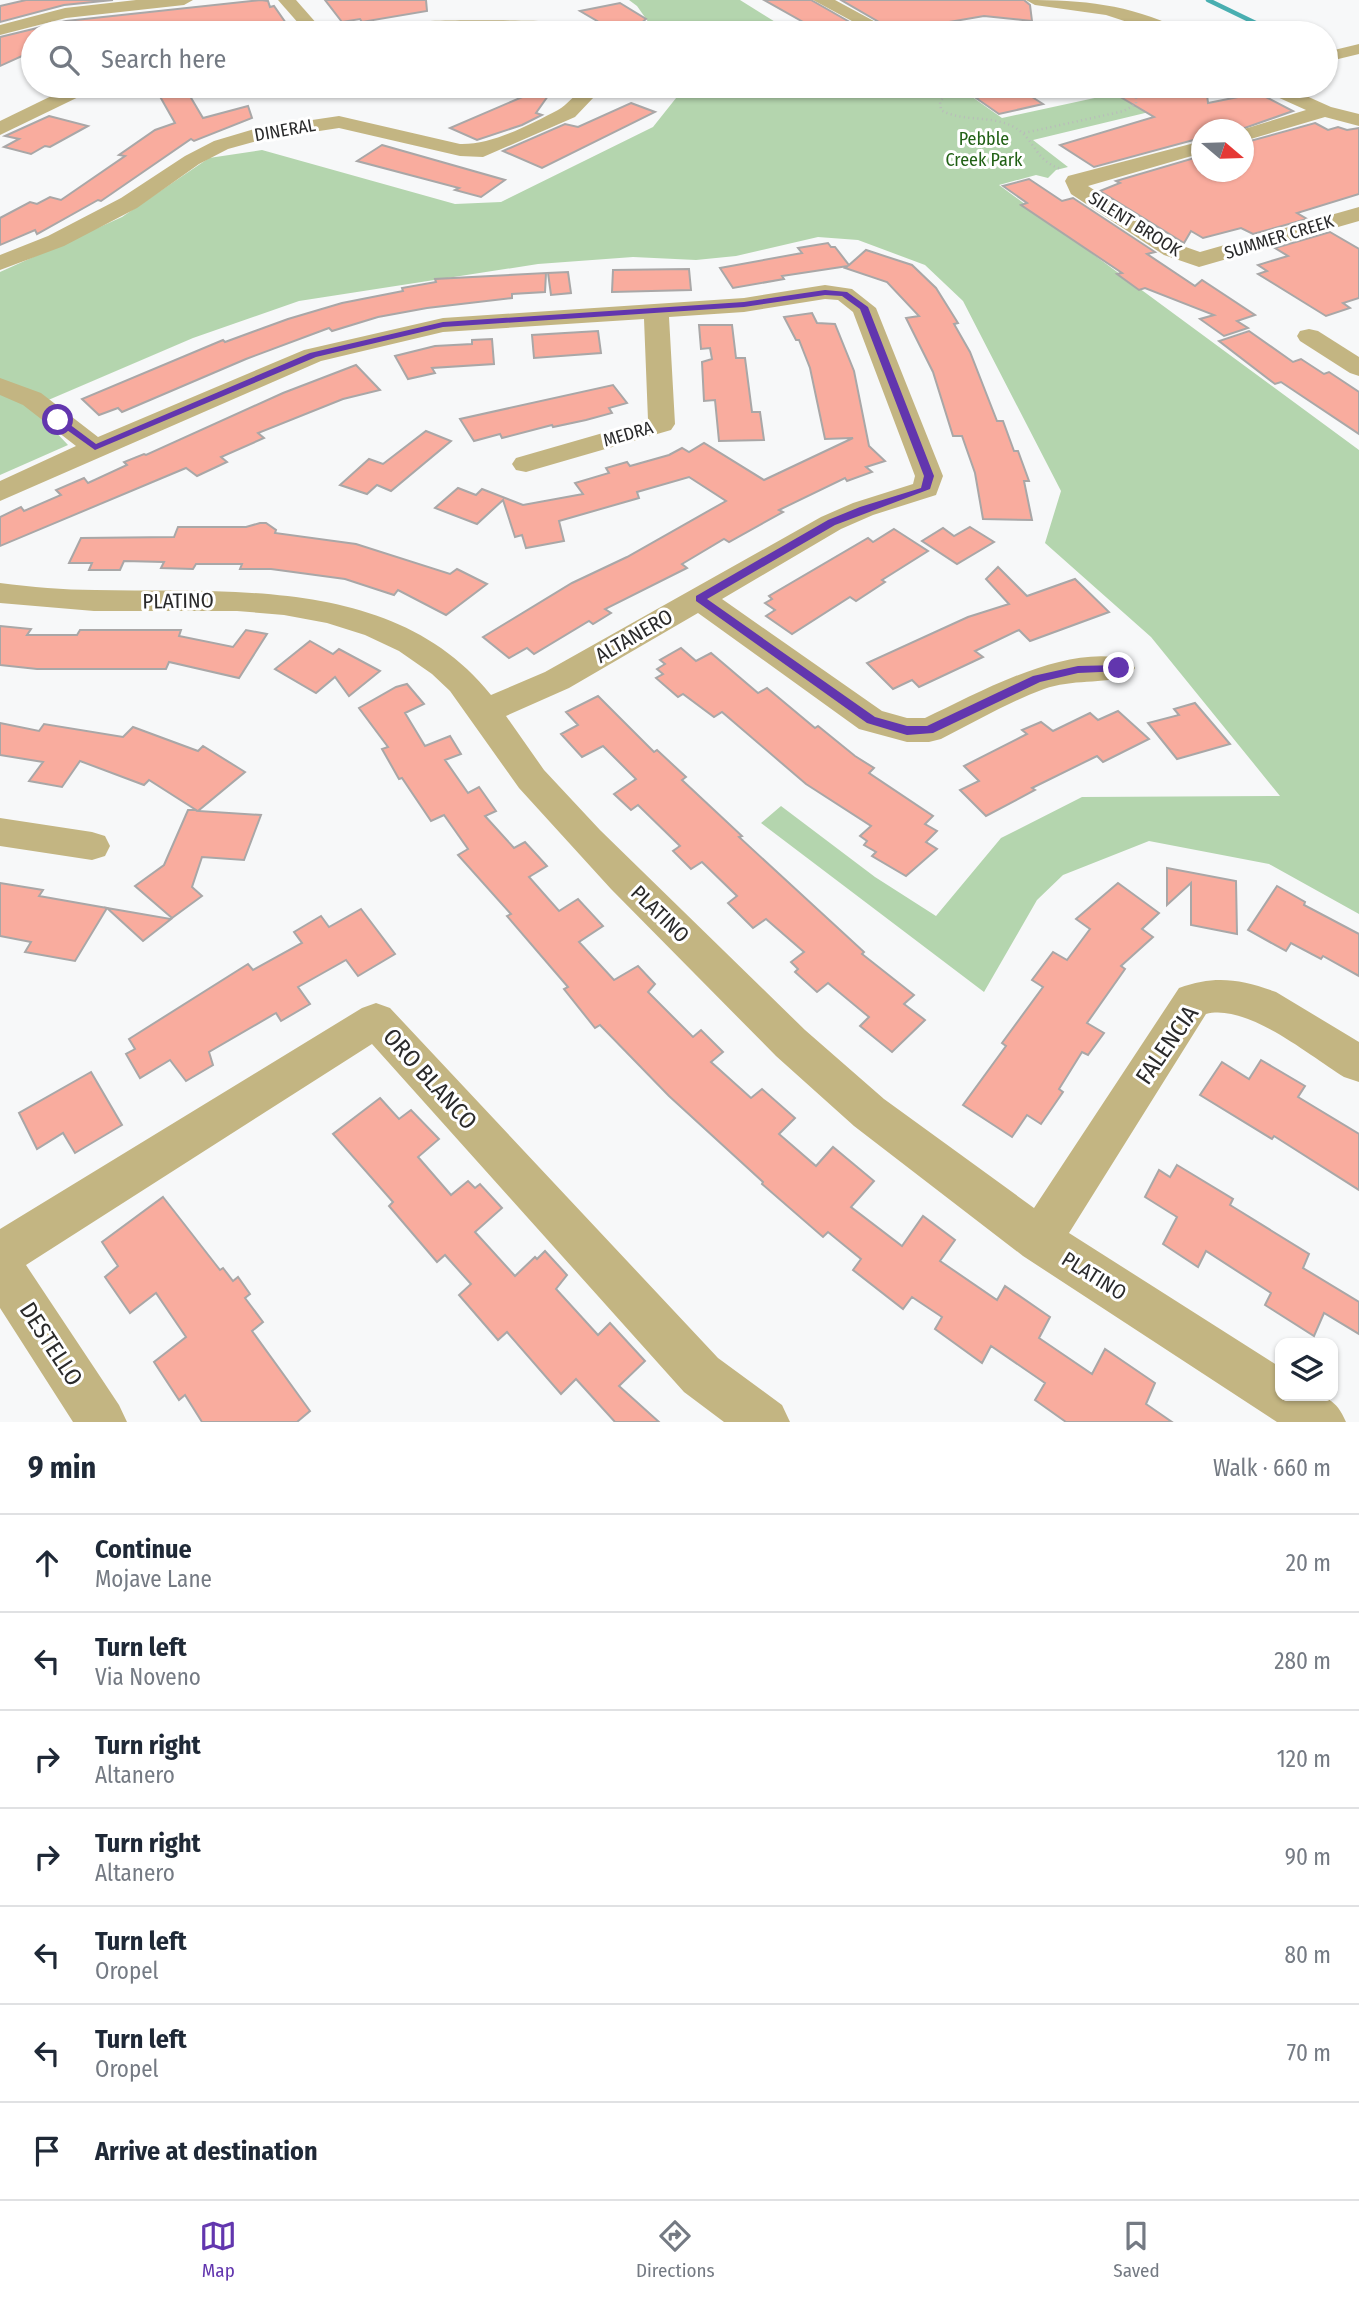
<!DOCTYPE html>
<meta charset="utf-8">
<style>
:root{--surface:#fff;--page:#f6f6f7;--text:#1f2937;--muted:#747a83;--line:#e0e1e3;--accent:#6236ae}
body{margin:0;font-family:"Fira Sans Condensed",sans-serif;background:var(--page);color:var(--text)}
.controls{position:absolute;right:21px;bottom:21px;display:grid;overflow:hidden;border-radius:14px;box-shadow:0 2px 5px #0004}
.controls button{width:63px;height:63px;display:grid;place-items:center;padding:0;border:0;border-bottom:2px solid var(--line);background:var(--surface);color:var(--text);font:35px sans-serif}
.compass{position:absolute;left:1191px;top:119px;width:63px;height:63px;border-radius:50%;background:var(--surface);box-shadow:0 2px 5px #0004;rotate:109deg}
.stop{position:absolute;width:21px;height:21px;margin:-16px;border:5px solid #6236ae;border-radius:50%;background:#fff}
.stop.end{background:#6236ae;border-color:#fff;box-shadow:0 2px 7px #0008}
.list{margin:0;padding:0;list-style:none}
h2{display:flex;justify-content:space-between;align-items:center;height:91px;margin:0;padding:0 28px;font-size:30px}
h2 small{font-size:23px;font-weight:400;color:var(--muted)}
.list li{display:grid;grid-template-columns:46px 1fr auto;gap:21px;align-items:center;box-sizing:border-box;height:98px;padding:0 28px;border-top:2px solid var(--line)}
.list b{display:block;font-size:26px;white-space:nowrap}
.list p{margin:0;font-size:23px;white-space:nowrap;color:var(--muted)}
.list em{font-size:23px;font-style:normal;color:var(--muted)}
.icon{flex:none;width:38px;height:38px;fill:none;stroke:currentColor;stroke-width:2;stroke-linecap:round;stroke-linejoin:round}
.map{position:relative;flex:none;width:1359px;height:1422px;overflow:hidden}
.search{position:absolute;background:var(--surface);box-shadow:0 2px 5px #0004;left:21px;right:21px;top:21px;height:77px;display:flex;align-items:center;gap:18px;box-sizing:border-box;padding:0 24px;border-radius:38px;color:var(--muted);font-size:26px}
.sheet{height:777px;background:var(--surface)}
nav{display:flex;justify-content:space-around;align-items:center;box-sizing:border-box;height:98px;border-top:2px solid var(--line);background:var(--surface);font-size:19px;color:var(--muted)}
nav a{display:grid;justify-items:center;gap:4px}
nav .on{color:var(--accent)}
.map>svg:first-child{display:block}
.green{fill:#b4d5ae}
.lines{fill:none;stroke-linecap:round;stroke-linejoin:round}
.stream{stroke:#49afb1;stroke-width:4.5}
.building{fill:#f9ac9e;stroke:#a9a7a7;stroke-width:2}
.path{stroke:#b9babb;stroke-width:2.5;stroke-dasharray:1 3.5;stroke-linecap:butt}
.minor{fill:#c3b582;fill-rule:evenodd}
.route{fill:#6236ae}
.labels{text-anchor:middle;stroke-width:6;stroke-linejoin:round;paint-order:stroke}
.far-street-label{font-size:18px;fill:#2a2a2b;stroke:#fff}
.far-park-label{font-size:18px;fill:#226116;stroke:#fff}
.street-label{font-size:21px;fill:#2a2a2b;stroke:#fff}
.near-street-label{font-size:24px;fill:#2a2a2b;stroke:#fff}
</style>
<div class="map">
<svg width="1359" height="1422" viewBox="0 0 1359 1422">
<rect width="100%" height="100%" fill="#f7f8f9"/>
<g class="green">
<path d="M629,0H740L793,33H656L637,6Z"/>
<path d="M681,86H878L891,94L923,86L942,92L968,94L1002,118L1150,86H1257L1033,140L1068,167L1056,170L1048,178L1036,175L999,185L1359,450V914L1269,864L1149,841L1063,875L1037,900L984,992L761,823L781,806L875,877L936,916L1001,838L1082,797L1280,796L1151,637L1045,543L1061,491L963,301L925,265L858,240L818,237L736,256L696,260L633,257L538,264L299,301L193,338L32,407L68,445L0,475V272L122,217L209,158L262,150L455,204L501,202L653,127L684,88Z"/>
</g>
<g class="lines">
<path class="stream" d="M1208,0L1276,33"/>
</g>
<g class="building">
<path d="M26,0H113L64,5L0,22V6Z"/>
<path d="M261,0L268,1L270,7L274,6L288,26L277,28L281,33H33V51L0,66V37L66,21Z"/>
<path d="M325,0H426L427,11L362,22L360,19L342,22Z"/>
<path d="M764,0H811L869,33L821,32Z"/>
<path d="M841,0H1024L1030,5L1032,21L984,16L937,24L950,33H898Z"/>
<path d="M620,3L646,19L630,33L587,30L597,21L580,11Z"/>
<path d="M154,86H184L203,118L248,106L252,118L194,141L191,139L101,201L98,200L37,234L35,230L0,245V218L30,202L37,204L50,197L61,200L125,156L119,155L155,130L175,123Z"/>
<path d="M548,86H555L536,113L542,115L522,125L477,140L450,128Z"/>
<path d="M1102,86H1206L1208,103L1258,93L1293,111L1239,130H1201V138L1094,167L1060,145L1154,117Z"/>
<path d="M1018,88L1043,104L999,114L976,98Z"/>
<path d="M631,103L655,112L542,168L503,151L565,124L578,127Z"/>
<path d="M49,116L88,126L50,147L45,146L31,154L4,147L19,139L5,136Z"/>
<path d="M1315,123L1328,130L1338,127L1347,130L1359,128V194L1297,213L1307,219L1253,234L1241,228L1203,238L1191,231L1184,243L1100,191L1120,183L1116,181L1201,156V172H1243V143Z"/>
<path d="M382,145L505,180L481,197L455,190L459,188L357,161Z"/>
<path d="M1029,179L1062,201L1073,198L1155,252L1147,254L1195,286L1202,280L1255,315L1237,321L1248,328L1224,336L1200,319L1214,315L1145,288L1139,290L1117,274L1122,273L1021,205L1027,203L1003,186Z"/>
<path d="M1330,232L1359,249V298L1343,303L1350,308L1326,316L1258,274L1267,271L1258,265L1288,256L1275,248Z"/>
<path d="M828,243L831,247H835L849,265L866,250L912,265L936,288L958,323L954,324L970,352L997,421H1003L1014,451H1018L1029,481H1024L1032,520L983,519L975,473L962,436H953L933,372L906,318L919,316L887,282L845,268L848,266L782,276L784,279L733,288L720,268L802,253L798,248Z"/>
<path d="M689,269L691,290L612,292L613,270Z"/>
<path d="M568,272L571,293L551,295L548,273Z"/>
<path d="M546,273L545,292L512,294V298L427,308L378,317L332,331L329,328L246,359L122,412L118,408L99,415L82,399L223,340L225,342L288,319L342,303L403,291L402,288L436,282L435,279Z"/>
<path d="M812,313L817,323L835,324L854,371L869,446L885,461L866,467L872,472L847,481L845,478L779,510L783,512L729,542L724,539L682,564L687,568L605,609L611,613L593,624L589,621L534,654L527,648L509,658L483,637L572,583L627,557L726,501L689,477L637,492L639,498L559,521L564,541L526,548L522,535L515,537L503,500L477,524L435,508L458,488L476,495L482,489L523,505L583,494L575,483L609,473L606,468L627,462L630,466L669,455L682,448L689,452L704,443L764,480L853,438L825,439L810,368L799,340H796L784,317Z"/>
<path d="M699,325H732L736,358H745L752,412H760L764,440L719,441L715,400L704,401L702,362L712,359L710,348L701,349Z"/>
<path d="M598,331L601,353L534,358L532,335Z"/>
<path d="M1249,331L1293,362L1301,359L1324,374L1329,372L1359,392V434L1281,382L1275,384L1219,341Z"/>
<path d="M492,339L494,364L432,368L435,373L408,379L395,356L435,346L472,344V340Z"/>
<path d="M356,365L380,390L343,399L258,433L264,438L221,457L227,462L197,476L186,468L0,546V517L21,507L24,511L61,495L56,490L84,478L88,483L127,465L124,462L144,454L146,455L283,393Z"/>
<path d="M613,385L627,403L609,408L612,413L586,420L553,427L552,425L502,438L500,434L474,441L460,419Z"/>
<path d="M426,431L451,441L391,491L377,485L367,494L340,485L369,459L383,464Z"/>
<path d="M260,523H266L276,530L275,533L356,544L450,574L457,569L487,584L446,615L398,590L394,595L345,579L271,569H240L242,564H196L193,569L161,568L164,562L124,561L120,570H89L92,563H69L81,538L174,537L178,527H246Z"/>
<path d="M970,527L994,542L957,564L922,541L943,528L954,536Z"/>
<path d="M894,529L928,551L882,580L885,582L856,601L850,597L792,634L766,616L775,610L765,603L772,599L769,596L868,538L873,542Z"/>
<path d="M998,567L1027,596L1075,579L1109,612L1030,641L1019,630L975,651L983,657L919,687L912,680L893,689L867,663L968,617L1009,604L986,579Z"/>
<path d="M0,626L31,629L27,635H77L80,630H181L179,636L233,647L246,630L267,634L239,678L169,662L166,669H37L0,665Z"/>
<path d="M310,641L333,654L339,649L380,671L349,696L335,677L316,693L275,669Z"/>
<path d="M681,648L696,661L711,653L758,693L767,688L815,728L818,726L855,756L874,768L869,773L933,816L925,824L937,831L926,842L937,849L906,876L872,856L876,852L864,845L867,841L860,836L871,826L806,784L722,712L714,717L683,694L678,697L656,678L663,674L657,669L665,664L660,660Z"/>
<path d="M407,684L424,704L405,713L425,746L450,736L461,754L445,760L468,793L479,787L496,811L485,816L514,848L525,842L547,866L529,877L559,911L578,899L603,926L579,942L614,980L638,966L655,984L648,992L693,1037L701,1030L723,1052L711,1062L751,1098L762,1089L795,1118L779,1134L816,1166L833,1147L874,1181L851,1207L902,1246L923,1216L955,1240L940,1261L997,1300L1005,1286L1050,1317L1039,1338L1092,1374L1105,1349L1155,1383L1146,1404L1172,1422H1066L1035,1400L1045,1383L991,1346L982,1363L935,1329L942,1317L912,1297L903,1309L853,1270L861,1259L828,1232L823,1237L762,1184L763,1182L669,1096L600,1025L595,1028L564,989L568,987L507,916L511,914L458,855L468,849L444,815L431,821L402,778L399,779L382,749L388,747L359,708L396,687Z"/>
<path d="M598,696L654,752L657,750L686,777L682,780L742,836L739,837L864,952L862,954L914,995L904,1004L925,1020L892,1052L860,1026L869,1017L828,983L817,992L795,972L798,969L791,962L804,952L766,919L753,928L728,903L737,896L702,862L691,869L673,851L680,846L638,805L631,810L614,794L636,779L603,746L582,757L561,734L578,725L566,712Z"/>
<path d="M1195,703L1230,744L1177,759L1148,723L1179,715L1174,709Z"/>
<path d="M1118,711L1149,739L1103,762L1097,756L1032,788L1035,790L986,816L960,790L979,781L964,766L1027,734L1022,730L1041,722L1053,731L1090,713L1098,720Z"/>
<path d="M0,723L39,731L44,724L123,737L133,727L198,751L203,746L245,772L198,811L261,815L244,860L202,857L192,887L202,896L172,918L135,886L164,865L188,810H196L149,780L144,785L80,761L62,787L29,781L43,762L0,755Z"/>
<path d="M1167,868L1236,881L1237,934L1191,925V883L1167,905Z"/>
<path d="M0,883L43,890L39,896L107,908L75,961L25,952L31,942L0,936Z"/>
<path d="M1118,883L1159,913L1142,929L1153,937L1121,966L1125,969L1087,1023L1104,1033L1088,1055L1082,1052L1059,1089L1063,1092L1041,1124L1027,1115L1012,1137L963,1105L1006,1046L1002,1043L1043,987L1032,980L1053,952L1067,960L1090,929L1076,919Z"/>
<path d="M1277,886L1305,902L1304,905L1359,934V976L1323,956L1321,959L1291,943L1286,951L1248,930Z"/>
<path d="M107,908L171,919L143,941Z"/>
<path d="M361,909L395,954L358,976L346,960L298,987L310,1004L281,1021L276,1013L209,1052L213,1065L186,1081L170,1060L140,1078L126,1054L135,1049L129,1039L248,964L253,970L302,943L294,932L321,916L329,927Z"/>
<path d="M1261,1060L1305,1086L1298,1097L1359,1134V1190L1274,1136L1272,1139L1200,1095L1222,1062L1249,1079Z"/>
<path d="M91,1072L122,1125L75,1153L63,1133L37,1149L19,1113Z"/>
<path d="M380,1098L399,1119L411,1110L439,1139L418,1157L451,1195L468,1181L475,1188L480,1184L502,1208L475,1232L515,1276L535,1257L537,1259L545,1251L567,1275L556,1289L598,1335L610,1323L645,1361L619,1386L659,1422H615L576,1379L561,1394L507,1332L498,1340L459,1295L471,1284L445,1255L437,1262L389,1206L393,1202L333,1134Z"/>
<path d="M1177,1165L1233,1199L1230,1205L1309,1254L1303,1268L1359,1302V1334L1324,1313L1314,1336L1265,1305L1271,1293L1206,1251L1198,1267L1163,1244L1177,1217L1145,1197L1159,1170L1170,1177Z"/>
<path d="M163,1197L220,1270L223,1268L233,1281L238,1277L250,1294L245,1298L263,1322L252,1331L310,1411L297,1422H202L185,1395L179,1400L154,1362L186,1337L156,1293L130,1313L105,1277L118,1266L102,1242Z"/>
</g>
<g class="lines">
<g class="path">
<path d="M1192,27L1204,33"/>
<path d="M948,92L940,102L941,110C961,122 990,115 1012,126C1036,138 1033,160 1061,169"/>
<path d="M1024,133L1124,111L1136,104V98L1140,95L1180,86"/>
</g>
<g class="minor">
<path d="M136,0H193L184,5L66,18L0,35V25L65,8Z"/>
<path d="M278,0H296L325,33H307Z"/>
<path d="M813,0H835L896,33H874Z"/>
<path d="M1026,0C1083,0 1128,4 1180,29L1183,33H1161L1106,15L1035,5Z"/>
<path d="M550,21L559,26L556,30L356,33C371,16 520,21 550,21Z"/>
<path d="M1359,44V54L1326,62V52Z"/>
<path d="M72,86H96L93,90L0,135V121Z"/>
<path d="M1260,86H1284L1331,107L1359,114V126L1325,117L1244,141V130H1241L1306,110L1262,90Z"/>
<path d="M584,91L594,97L575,117L483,157L460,156L339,128L260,140L228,149L199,164L137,208L64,246L0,270V255L48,236L121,198L185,156L214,141L258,128L339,116L460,144C492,145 529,125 558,110C568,105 573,94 584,91Z"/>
<path d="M1202,141V153L1088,186L1180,245L1200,252L1359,207V221L1199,267L1164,255L1071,194L1065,181L1068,176Z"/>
<path d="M825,285L852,289L876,308L943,476L936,495L873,515L841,529L722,599L882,711L907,718H925C981,692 1067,642 1130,660L1135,668L1130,676C1102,684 1072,679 1044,689C1009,702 975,722 941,739L929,742H907L859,729L698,613L569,688L506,716L544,770L600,830L805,1030L884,1099L1034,1208L1179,988C1215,975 1240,979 1276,992L1359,1042V1082L1344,1077C1310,1056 1247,1003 1206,1014L1069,1233L1280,1367V1396C1312,1396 1332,1388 1346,1422H1277L1023,1256L854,1126L776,1056L611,889L519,788L450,691L432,674L399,651L365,635L327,623L284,615L237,611H94L0,603V583C32,587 63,590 95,590C231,593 396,576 491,695L545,672L821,517L853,503L913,484L915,476L853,312L838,300L825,299L744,312L669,317L675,424L671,430L526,472L516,470L512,464L516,458L648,420L644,319L443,332L321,361L0,501V481L76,446L23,405L0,395V378L41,393L98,437L304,350L443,318L744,298Z"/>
<path d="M1309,329L1318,331L1359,357V376L1350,373L1300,341L1297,336L1300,331Z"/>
<path d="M0,818L92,832L105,836L110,846L105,856L92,860L0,846Z"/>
<path d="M376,1003L390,1008L718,1358L782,1405L790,1422H724L684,1392L372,1044L26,1265L119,1405L127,1422H73L0,1308V1229L362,1008Z"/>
</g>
</g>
<path class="route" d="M825,290L847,292L868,307L934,476L930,489L835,525L707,599L875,717L907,726H927L1033,676L1078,666L1119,665L1125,668L1123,671L1078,673L1040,682L933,733L907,735L867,723L696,601V596L828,520L860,507L921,488L924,476L860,309L842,296L825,295L744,307L443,327L316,357L95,450L53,420L61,418L96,444L310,353L443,322L744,302Z"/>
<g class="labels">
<g class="far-street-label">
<text transform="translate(285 130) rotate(-10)" y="6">DINERAL</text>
<text transform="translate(1135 224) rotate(32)" y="6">SILENT BROOK</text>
<text transform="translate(1279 237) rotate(-17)" y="6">SUMMER CREEK</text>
<text transform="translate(628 434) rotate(-16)" y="6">MEDRA</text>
</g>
<g class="far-park-label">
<text x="984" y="145">Pebble<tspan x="984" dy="21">Creek Park</tspan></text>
</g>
<g class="street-label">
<text transform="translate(178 601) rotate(-1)" y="7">PLATINO</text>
<text transform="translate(634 636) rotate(-30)" y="7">ALTANERO</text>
<text transform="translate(660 914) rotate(44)" y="7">PLATINO</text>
<text transform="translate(1094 1276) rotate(32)" y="7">PLATINO</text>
</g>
<g class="near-street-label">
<text transform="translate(1167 1045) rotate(-55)" y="8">FALENCIA</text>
<text transform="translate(430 1079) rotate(48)" y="8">ORO BLANCO</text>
<text transform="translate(51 1344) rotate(57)" y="8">DESTELLO</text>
</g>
</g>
</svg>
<div class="controls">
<button><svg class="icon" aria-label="layers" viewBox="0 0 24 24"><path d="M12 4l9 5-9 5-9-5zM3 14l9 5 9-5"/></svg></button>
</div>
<svg class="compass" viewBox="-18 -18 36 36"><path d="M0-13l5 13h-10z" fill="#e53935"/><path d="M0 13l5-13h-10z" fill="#747a83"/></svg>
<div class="stop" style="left:58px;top:420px"></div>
<div class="stop end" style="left:1119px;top:668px"></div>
<div class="search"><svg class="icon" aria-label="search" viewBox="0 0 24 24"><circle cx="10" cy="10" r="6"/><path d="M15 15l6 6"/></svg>Search here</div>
</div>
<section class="sheet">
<h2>9 min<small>Walk · 660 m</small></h2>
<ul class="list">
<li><svg class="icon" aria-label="ahead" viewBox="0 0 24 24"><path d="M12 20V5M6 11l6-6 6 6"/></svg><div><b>Continue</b><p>Mojave Lane</p></div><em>20 m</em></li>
<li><svg class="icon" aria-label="left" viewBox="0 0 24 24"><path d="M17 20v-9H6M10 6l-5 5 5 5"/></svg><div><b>Turn left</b><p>Via Noveno</p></div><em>280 m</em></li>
<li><svg class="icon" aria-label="right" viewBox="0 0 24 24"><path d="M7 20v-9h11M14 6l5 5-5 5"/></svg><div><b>Turn right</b><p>Altanero</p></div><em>120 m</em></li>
<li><svg class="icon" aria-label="right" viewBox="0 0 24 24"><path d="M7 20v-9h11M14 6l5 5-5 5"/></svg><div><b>Turn right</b><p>Altanero</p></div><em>90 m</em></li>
<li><svg class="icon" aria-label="left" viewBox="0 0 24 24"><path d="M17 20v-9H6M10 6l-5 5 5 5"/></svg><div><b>Turn left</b><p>Oropel</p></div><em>80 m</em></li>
<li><svg class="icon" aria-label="left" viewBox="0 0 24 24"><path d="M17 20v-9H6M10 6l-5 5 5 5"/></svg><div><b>Turn left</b><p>Oropel</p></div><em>70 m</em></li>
<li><svg class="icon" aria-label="arrive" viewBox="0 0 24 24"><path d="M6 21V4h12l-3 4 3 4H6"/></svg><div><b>Arrive at destination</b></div></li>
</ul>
</section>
<nav>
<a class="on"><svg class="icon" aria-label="map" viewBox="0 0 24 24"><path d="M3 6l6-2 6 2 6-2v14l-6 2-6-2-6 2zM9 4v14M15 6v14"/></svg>Map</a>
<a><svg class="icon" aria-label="directions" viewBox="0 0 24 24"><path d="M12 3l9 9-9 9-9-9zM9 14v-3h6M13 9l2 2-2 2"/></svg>Directions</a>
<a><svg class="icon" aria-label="saved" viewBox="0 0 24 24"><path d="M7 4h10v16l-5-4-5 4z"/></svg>Saved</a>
</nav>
